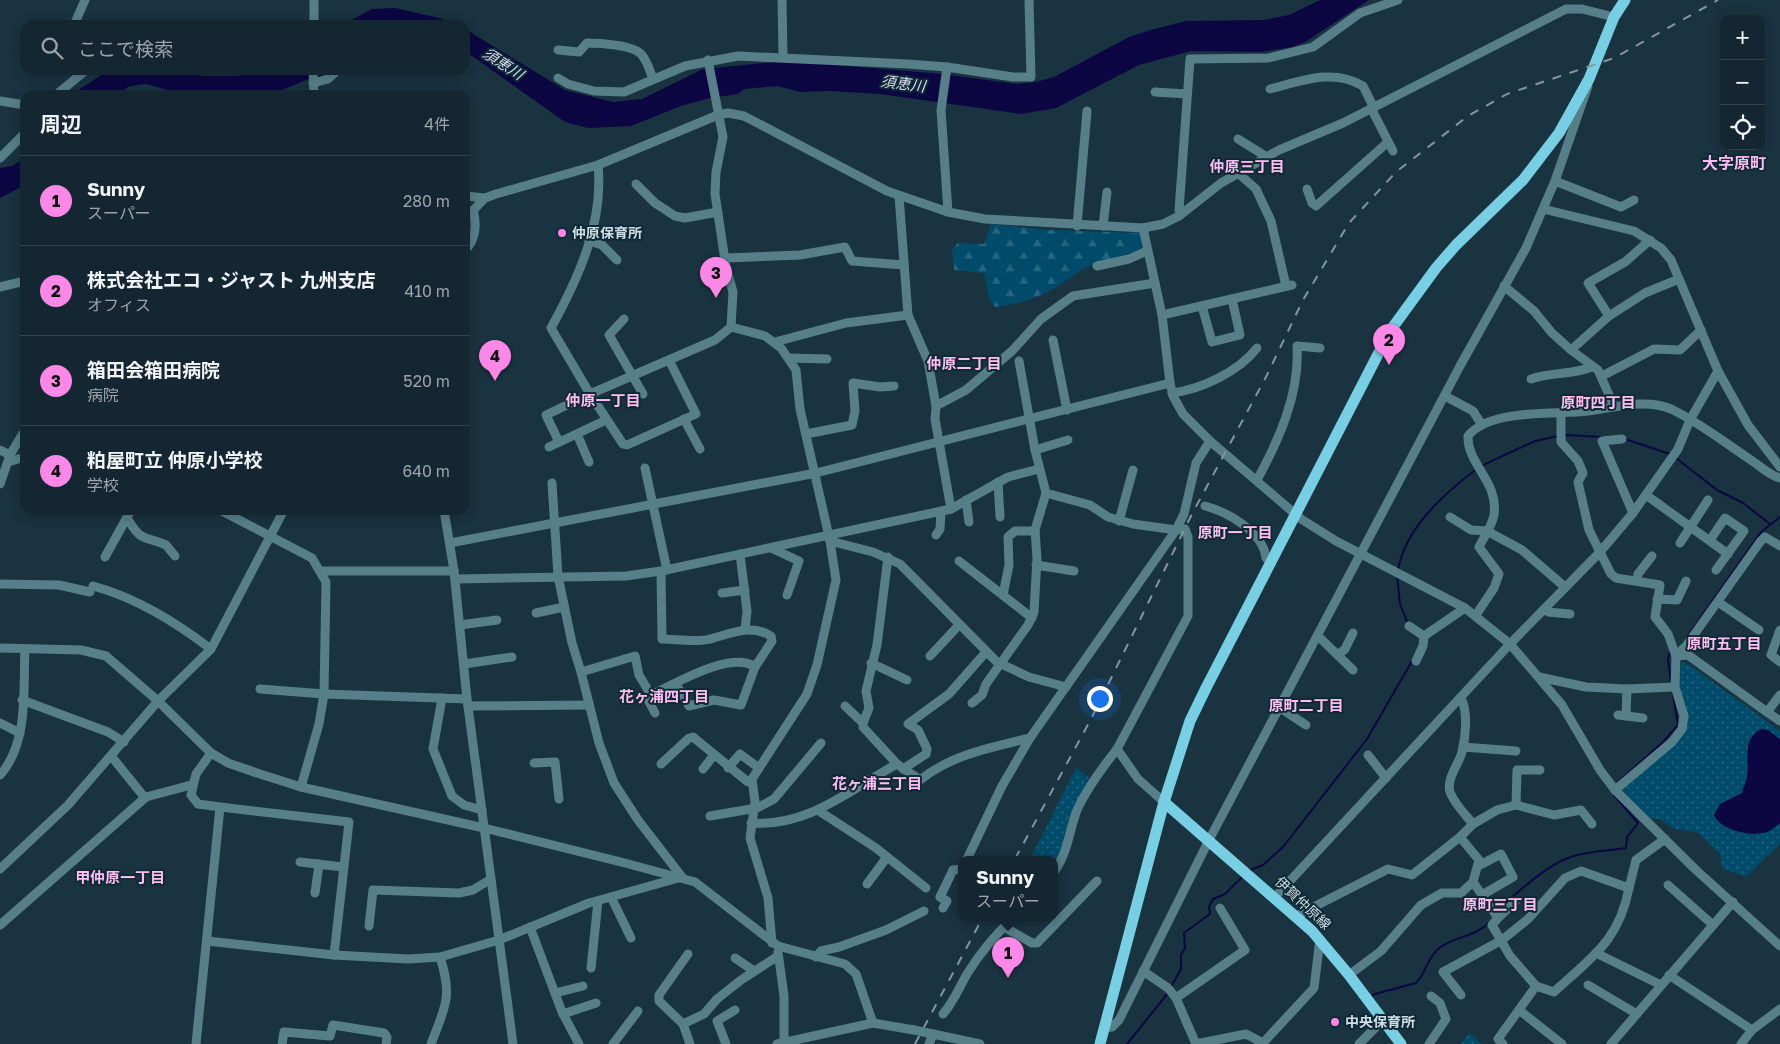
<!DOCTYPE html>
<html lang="ja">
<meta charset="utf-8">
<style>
:root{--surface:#142631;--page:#21323d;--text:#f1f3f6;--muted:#9da5ab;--line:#33434d;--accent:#fb87e6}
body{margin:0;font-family:"Golos Text","Noto Sans JP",sans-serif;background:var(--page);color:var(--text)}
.controls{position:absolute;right:15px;top:15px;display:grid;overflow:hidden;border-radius:10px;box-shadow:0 2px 12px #0003}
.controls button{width:45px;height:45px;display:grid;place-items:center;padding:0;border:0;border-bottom:1px solid var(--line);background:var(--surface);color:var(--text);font:25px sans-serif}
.you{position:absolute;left:1099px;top:698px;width:18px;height:18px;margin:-12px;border:4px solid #fff;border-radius:50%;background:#1a73e8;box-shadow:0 0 0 8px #1a73e833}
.badge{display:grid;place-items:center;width:32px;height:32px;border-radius:50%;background:var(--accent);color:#111;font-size:16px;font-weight:700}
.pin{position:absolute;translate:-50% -41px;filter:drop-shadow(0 1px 2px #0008)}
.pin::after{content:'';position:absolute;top:26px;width:18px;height:15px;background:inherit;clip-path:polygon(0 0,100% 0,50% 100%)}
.popup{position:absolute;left:958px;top:856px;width:100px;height:65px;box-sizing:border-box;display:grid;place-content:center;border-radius:10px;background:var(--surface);filter:drop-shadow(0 1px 4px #0005);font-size:16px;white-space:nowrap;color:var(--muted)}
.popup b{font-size:19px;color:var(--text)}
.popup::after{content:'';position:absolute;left:50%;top:100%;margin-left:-10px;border:10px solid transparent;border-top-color:var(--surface)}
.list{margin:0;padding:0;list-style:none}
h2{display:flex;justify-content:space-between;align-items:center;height:65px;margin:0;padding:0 20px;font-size:21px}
h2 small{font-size:16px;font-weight:400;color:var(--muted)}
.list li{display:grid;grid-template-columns:32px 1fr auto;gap:15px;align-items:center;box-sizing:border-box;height:90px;padding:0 20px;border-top:1px solid var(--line)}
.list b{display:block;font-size:19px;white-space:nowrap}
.list p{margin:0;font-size:16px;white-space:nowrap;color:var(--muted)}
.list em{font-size:16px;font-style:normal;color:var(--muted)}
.icon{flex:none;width:28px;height:28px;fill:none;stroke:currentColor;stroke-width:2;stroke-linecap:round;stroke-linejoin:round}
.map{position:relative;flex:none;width:1780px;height:1044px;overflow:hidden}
.search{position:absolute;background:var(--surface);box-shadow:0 2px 12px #0003;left:20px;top:20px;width:450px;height:55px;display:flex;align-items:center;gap:12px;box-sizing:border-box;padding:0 18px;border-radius:15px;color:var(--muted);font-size:19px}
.panel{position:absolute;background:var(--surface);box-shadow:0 2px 12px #0003;left:20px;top:90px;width:450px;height:425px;border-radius:15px}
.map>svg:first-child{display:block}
.forest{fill:url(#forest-firs)}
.park{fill:url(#park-dots)}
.water{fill:#0c0742}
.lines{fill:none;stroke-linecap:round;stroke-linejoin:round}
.stream{stroke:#0c0742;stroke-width:2}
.minor{stroke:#577f89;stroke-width:9}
.major{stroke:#78cfe3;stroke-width:11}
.rail{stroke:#8396a1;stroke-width:2;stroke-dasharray:9 9;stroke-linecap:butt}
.minor-bridge{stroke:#577f89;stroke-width:9}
.poi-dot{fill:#fb87e6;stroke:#102936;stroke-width:2}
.labels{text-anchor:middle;stroke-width:4;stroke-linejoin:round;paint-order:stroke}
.poi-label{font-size:14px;font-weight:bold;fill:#cedde6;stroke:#102936;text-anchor:start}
.street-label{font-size:14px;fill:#cedde6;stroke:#102936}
.water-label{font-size:15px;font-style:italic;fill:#d6dbee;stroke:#102936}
.neighbourhood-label{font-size:15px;font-weight:bold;fill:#ffbdf1;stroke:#102936}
.quarter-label{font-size:16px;font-weight:bold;fill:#ffbdf1;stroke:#102936}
</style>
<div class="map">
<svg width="1780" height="1044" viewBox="0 0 1780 1044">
<defs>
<pattern id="forest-firs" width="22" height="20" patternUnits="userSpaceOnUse" patternTransform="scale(1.25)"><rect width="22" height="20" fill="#004b6a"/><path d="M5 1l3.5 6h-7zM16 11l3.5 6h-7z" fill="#24647f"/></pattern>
<pattern id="park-dots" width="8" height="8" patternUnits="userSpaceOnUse" patternTransform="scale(1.25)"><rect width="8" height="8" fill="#004b6a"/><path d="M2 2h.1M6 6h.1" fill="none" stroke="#24647f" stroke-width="1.8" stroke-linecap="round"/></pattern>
</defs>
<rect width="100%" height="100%" fill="#1a3341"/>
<path class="forest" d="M991,224L1049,230L1140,233L1142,249C1123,257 1102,259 1083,269C1074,274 1066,281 1057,287C1038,298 1017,305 995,307L989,299L984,273L954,270L952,249L958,243L984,244Z"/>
<g class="park">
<path d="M1685,662L1780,731V844L1746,877L1722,868L1720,854L1697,832L1674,829L1660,819H1650L1621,789L1685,730L1679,687L1681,664Z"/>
<path d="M1076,768L1091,779L1054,868V859H1030Z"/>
<path d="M1469,1033L1482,1044H1461Z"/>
</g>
<g class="water">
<path d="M1320,0H1369L1305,42L1292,47L1261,52L1191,51L1139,65L1056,108L1021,114L880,94L830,91L800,92L777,86L744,89L738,94L710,98L681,106L631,126L588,128L565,122L465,51V29L565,90L613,102L642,99L703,69L775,62L825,64L943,74L1016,84L1036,82L1054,77L1129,37L1150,30L1186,21L1264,20L1289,15Z"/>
<path d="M395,8L439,18L457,25H342L372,9Z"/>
<path d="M109,70H158L203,76H236L273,70H331L326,75L311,78L270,95H186L146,84L130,86L115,95H71Z"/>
<path d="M25,158V185L0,198V168L12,166Z"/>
<path d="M1761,729L1768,730L1780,739V823C1776,826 1772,830 1767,832C1752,837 1721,831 1714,815L1720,804L1742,793C1743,788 1746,783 1747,777C1750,759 1741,740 1761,729Z"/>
</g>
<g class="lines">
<g class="stream">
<path d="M1565,435L1603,437"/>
<path d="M1625,439L1670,454"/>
<path d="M1676,458L1717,490L1743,503L1770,524"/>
<path d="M1481,466L1535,441L1558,436"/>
<path d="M1398,571C1404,529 1444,494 1475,470"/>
<path d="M1397,575L1400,604L1408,624"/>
<path d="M1687,637L1761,532L1780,517"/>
<path d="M1670,652L1668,659L1671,682"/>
<path d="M1618,782L1662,743L1678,725L1672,689"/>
<path d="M1248,871L1263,865L1283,847L1367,739L1412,661"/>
<path d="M1497,913C1510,897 1548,865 1568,858C1585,851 1608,851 1626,848L1627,837L1638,823L1614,795"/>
<path d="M1171,987L1181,969V955L1185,948L1184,933L1210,914L1209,907L1213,899L1225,894L1243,876"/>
<path d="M1371,997L1375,994L1416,983C1424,976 1427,960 1437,950C1452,936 1477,937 1489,922"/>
<path d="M1127,1044L1168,993"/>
</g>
<g class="minor">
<path d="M782,0L783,56"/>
<path d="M74,25L85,0"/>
<path d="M314,25V0"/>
<path d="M558,50L579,52L587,43C599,43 633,45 641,54C647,60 650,71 653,79"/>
<path d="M947,67L941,110L948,212"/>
<path d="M313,70L314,95"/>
<path d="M558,78L568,84L594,91L624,92L685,66L738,56L908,64L947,67L1013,77H1031L1029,0"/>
<path d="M313,83L328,79L338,70"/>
<path d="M1270,89C1302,81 1333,68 1363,86L1373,106"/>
<path d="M1155,92L1187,94"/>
<path d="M56,95L86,70"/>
<path d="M0,101L25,105"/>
<path d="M1371,108L1393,151"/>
<path d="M1238,139L1267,157"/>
<path d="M0,158L25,133"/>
<path d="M598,165C604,223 578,279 551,328L590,394L715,340L731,327L733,292L726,267L715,194L716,172L723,137L708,60"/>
<path d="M1238,173L1256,189L1271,221L1286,286"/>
<path d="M1555,181L1621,207L1634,200"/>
<path d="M636,184L655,203L675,216L685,218L718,212"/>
<path d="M1307,189L1312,203L1316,206L1388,142"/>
<path d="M465,196L485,198"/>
<path d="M899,196L908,315L928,361L936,406L935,419L951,509"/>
<path d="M1543,209L1634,231L1661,248L1671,260L1718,371L1748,425L1780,467"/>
<path d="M1181,214L1179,210L1190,59L1268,58L1313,47L1360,13L1398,0"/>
<path d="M465,219L485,198L496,194L598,165L718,115L728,113L744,116L887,191L948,212L985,219L1143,228L1163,224L1179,216L1221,183L1279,150L1343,123L1566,9H1582L1614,17"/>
<path d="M1077,226L1087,111"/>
<path d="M1103,226L1107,192"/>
<path d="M1143,228L1162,315L1170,383L1173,396L1183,414L1210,441L1301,519L1336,541L1465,608L1510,644L1562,705L1600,770L1615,790L1696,870L1780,946"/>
<path d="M589,241L602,245L617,260"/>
<path d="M465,250C476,240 477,224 473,210"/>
<path d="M726,258L800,255L845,247L852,261L904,265"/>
<path d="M1097,266L1129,259L1147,251"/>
<path d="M1504,286L1534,311L1552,333L1571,350L1598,370L1614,406"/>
<path d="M0,287L25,281"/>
<path d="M1202,306L1212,342L1240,335L1232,299"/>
<path d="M1162,315L1292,285"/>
<path d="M1609,316L1588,283L1625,262L1650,240"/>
<path d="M624,319L609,335L643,394"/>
<path d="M731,327L765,336L781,348L796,370L800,409L830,541L836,580L817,665L807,694L752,779L755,802L750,838L768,898L772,943"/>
<path d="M1053,340L1067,410"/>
<path d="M775,342L846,323L908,315"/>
<path d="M1571,350L1609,316L1645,293L1679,279"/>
<path d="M789,358L827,359"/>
<path d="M1019,361L1035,450L1046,493L1090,505L1108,517L1133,524L1176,530L1185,529L1188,537V616L1117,749L1138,779L1164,802"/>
<path d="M1602,376L1654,349L1680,350L1701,330"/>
<path d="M1531,379C1551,372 1572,375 1592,367"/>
<path d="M1172,393C1202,389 1238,372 1257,348"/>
<path d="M1445,396L1473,411L1482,425"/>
<path d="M936,406L966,390L1012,351L1041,319L1073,296L1155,283"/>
<path d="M1561,412V442L1578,461L1583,473L1578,482L1589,530L1611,574L1616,578L1660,585L1655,617L1668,634L1676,656L1675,687L1684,716L1682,729L1672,742L1615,790"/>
<path d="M684,419L700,449"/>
<path d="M577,434L589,462"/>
<path d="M806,434L852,425L855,411L853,383L880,387L894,386"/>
<path d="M1622,439L1602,441L1633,513"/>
<path d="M559,442L546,415L590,394L623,444L627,445L696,414L669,360"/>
<path d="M549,447L606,420"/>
<path d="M0,450L10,455"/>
<path d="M1035,450L1068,440"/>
<path d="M8,462L25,457"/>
<path d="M645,468L667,570"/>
<path d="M1257,480C1279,440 1300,393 1297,346L1320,348"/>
<path d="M998,482L1000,517"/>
<path d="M0,484L10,455L25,430"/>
<path d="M1646,495L1728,554"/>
<path d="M966,500L969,522"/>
<path d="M1205,506C1228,512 1263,532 1266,558L1272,560"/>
<path d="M220,510L312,558L326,582L324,694L319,724L301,787"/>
<path d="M444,510L454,571L467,699L513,1044"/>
<path d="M1450,517L1471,530L1487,531L1522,550L1565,587"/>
<path d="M127,518C142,543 143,535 166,545L175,556"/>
<path d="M1119,521L1133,470"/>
<path d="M936,535L940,529L941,511"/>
<path d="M1710,540L1725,518L1744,531L1716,570"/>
<path d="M830,541L873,552L900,564L997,662L1029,677L1066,687"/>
<path d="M450,543L816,473L1170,383"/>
<path d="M1680,543L1708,500"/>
<path d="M771,548L799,561L787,595"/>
<path d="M740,554L747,611L745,630"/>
<path d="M105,557L131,510"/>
<path d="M888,557L877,645L866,691L869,708L863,723V727L897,764L920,780C951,755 992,747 1030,738"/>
<path d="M959,561L1032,618"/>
<path d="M1036,565L1074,571"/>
<path d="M321,571H454"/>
<path d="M661,571L662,639C676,639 696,643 710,639C731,634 750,623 771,636L772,641L755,667L741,705L714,700L689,706L676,684"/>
<path d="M455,579L626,576L661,571L951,509L1008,477L1039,469"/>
<path d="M1637,580L1638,574L1652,556"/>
<path d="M0,584L59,585L90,592"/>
<path d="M93,586C137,598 175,622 211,649"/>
<path d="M722,593L745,590"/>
<path d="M1003,595L1009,565L1008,537L1015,531H1035"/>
<path d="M1657,599L1677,600L1686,581"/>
<path d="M1718,602L1759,630"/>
<path d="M1544,609L1548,612L1570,614"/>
<path d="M536,613L564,607"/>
<path d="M1476,615L1494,588L1499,574L1479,547C1484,537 1492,526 1494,515C1499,481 1467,465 1468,436C1490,408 1556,415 1588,411C1614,408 1645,398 1671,409C1699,422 1725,443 1751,460C1760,466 1770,476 1780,478"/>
<path d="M460,625L497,620"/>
<path d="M1409,626L1424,636L1423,646L1416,661"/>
<path d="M1780,630L1771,655L1780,662"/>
<path d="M1318,636L1353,670"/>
<path d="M1424,636L1465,608"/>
<path d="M0,648L81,650L106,656L158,701L211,753L228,763L260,774L301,787L484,828L625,863L695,882L778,946L845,964L856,974L873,1023L914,1030"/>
<path d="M1338,655L1345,649L1353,633"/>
<path d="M930,656L959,625"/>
<path d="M1676,656L1686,646L1760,542L1765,537L1780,546"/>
<path d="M1676,656L1688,655L1767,712L1780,695"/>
<path d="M871,663L907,680"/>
<path d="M464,664L512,657"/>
<path d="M581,672L635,656L639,675L651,695"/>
<path d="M1539,677L1586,687L1627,689L1675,687"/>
<path d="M260,689L324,694L467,699"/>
<path d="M442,698L433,749L452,796L464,805L482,810"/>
<path d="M22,700L108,732L124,742"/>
<path d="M972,703L982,695L986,684L1028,625L1034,612L1037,559L1035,530L1046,493"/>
<path d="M468,706L589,705"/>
<path d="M845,706L863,723"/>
<path d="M1280,708L1306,725"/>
<path d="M1767,712L1780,721"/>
<path d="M655,713L647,698L651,695C675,684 731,650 755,667"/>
<path d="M1618,715L1643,718"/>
<path d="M1626,716L1627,689"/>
<path d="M0,723L20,733"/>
<path d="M1463,747L1516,751"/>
<path d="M1368,755L1386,778"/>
<path d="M112,757L145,798"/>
<path d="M534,763L555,762L559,799"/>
<path d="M661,764L689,738L693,737L748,782H751"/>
<path d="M728,768L740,754L759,768"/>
<path d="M703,769L714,755"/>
<path d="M903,769L926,754L927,749L918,730L908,724L949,694L986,652"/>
<path d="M0,775C29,743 23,689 25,649"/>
<path d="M1516,805L1517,770H1540"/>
<path d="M220,807L349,822L334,955"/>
<path d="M819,811L876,848L926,888"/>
<path d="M710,816L757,808L774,799L821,743"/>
<path d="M751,823C809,827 849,790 897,764"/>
<path d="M1473,824L1497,810L1516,805L1554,815L1581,810L1592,824"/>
<path d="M967,859L1002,786L1030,738L1176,530L1184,514L1196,463L1210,441"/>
<path d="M300,862L343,867"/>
<path d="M1480,865L1501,854L1513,877L1482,895"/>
<path d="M0,869L68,805L158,701L211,649L284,510"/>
<path d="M1054,872C1068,853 1069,831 1077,810C1087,788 1102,768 1117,749"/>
<path d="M1473,882L1498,918L1492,925L1510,956L1536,986L1498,1039L1503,1044"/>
<path d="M867,884L887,857"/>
<path d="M1668,885L1713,925"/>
<path d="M315,893L319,864"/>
<path d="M611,897L631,938"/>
<path d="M1275,897L1510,644L1600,552L1633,513L1678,449L1690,420L1718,371"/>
<path d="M943,908L947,901L940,897L953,870L962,869"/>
<path d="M1296,916L1388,869L1412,875L1460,837"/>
<path d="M1498,918L1515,902"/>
<path d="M0,925L146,797L191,785"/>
<path d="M369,926L373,890L459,893L473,890L491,879"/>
<path d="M530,927L562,1012L579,1044"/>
<path d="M1004,927L1032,943H1037L1097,881"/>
<path d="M207,941L334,955L408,959L440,957L499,940L589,903L682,877L638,820L614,783L599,743L581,672L572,643L558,576L552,483"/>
<path d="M778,952L784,996V1044"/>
<path d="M1596,953L1661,985"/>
<path d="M688,954L659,995V1001L683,1024L690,1044"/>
<path d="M816,957L821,951L839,947L886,930L924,911"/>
<path d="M735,958L754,971"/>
<path d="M591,968L598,901"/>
<path d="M1143,971L1168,988L1176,998L1196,1044"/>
<path d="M1349,975L1381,951L1421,905L1442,893H1461L1473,882L1479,860L1460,837L1473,824C1465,814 1455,805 1450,792C1446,779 1459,764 1462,752C1466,736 1468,711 1461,698"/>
<path d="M1669,975L1752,1030"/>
<path d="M1588,985L1637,1014"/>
<path d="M1536,986L1554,992C1592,957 1619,941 1629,888"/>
<path d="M555,993L583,986"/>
<path d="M1461,995L1443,972L1502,940L1528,919L1565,878L1581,871L1629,888L1636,860L1665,839"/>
<path d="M1176,998L1245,950L1220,908"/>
<path d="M1519,1010L1562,1044"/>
<path d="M563,1014L596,1003"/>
<path d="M943,1014C954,1001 959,988 967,974C980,953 996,934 1014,917"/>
<path d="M683,1024L704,1014L717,999L741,980L778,956"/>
<path d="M1104,1028L1112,1027L1119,1020L1209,840L1460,366L1526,248L1555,181L1588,86"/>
<path d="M196,1044L220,807L198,804L191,795L196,774L211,753"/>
<path d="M282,1044L284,1032L330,1036L333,1025L384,1033L387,1037L386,1044"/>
<path d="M431,1044C445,1007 453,997 440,957"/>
<path d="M613,1044L638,1011"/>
<path d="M726,1044L717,1021L735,1010"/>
<path d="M777,1044L873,1023"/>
<path d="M929,1044L933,1034L980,1044"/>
<path d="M1196,1044L1246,1034L1263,1043L1314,988L1320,939"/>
<path d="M1359,1044L1383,1020"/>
<path d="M1429,1044L1446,1019L1440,1003L1431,996"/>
<path d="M1611,1044L1733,902"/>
<path d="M1741,1044L1752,1030L1780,1009"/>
</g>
<g class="major">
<path d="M1164,802L1312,931L1349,975L1401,1044"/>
<path d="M1100,1044L1164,802L1190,721L1206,688L1390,331L1436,268L1456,245L1523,180L1559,133L1589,79L1614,17L1625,0"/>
</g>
<g class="rail">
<path d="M1015,859L1091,719L1192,514L1266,377L1303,300L1349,223L1396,172L1468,116L1507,94L1614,58L1718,0"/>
<path d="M915,1044L983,917"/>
</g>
<path class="minor-bridge" d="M914,1030L933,1034"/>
</g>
<g class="poi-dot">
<circle cx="562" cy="233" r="5"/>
<circle cx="1335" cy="1022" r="5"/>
</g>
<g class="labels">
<g class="poi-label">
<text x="572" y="238">仲原保育所</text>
<text x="1345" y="1027">中央保育所</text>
</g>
<g class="street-label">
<text transform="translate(1303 903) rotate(43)" y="5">伊賀仲原線</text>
</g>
<g class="water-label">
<text transform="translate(503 64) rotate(33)" y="5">須恵川</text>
<text transform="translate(903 84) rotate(7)" y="5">須恵川</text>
</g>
<g class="neighbourhood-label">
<text x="1247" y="172">仲原三丁目</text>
<text x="964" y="369">仲原二丁目</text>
<text x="603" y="406">仲原一丁目</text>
<text x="1598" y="408">原町四丁目</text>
<text x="1235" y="538">原町一丁目</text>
<text x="1724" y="649">原町五丁目</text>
<text x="664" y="702">花ヶ浦四丁目</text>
<text x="1306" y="711">原町二丁目</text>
<text x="877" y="789">花ヶ浦三丁目</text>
<text x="120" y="883">甲仲原一丁目</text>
<text x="1500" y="910">原町三丁目</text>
</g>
<g class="quarter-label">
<text x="1734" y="169">大字原町</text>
</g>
</g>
</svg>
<div class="controls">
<button>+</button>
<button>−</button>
<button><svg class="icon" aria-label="locate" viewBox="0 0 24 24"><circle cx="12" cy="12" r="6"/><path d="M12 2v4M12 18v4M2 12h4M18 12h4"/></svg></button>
</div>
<div class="you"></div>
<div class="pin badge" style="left:1008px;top:978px">1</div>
<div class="popup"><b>Sunny</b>スーパー</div>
<div class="pin badge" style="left:1389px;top:365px">2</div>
<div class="pin badge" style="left:716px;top:298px">3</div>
<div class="pin badge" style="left:495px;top:381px">4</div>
<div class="search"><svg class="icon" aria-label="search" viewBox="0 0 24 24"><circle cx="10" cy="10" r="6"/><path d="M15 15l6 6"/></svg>ここで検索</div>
<section class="panel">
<h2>周辺<small>4件</small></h2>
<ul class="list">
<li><span class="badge">1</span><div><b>Sunny</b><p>スーパー</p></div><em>280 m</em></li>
<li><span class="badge">2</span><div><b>株式会社エコ・ジャスト 九州支店</b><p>オフィス</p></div><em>410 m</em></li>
<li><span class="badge">3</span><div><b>箱田会箱田病院</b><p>病院</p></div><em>520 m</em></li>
<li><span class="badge">4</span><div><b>粕屋町立 仲原小学校</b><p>学校</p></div><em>640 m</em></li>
</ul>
</section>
</div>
